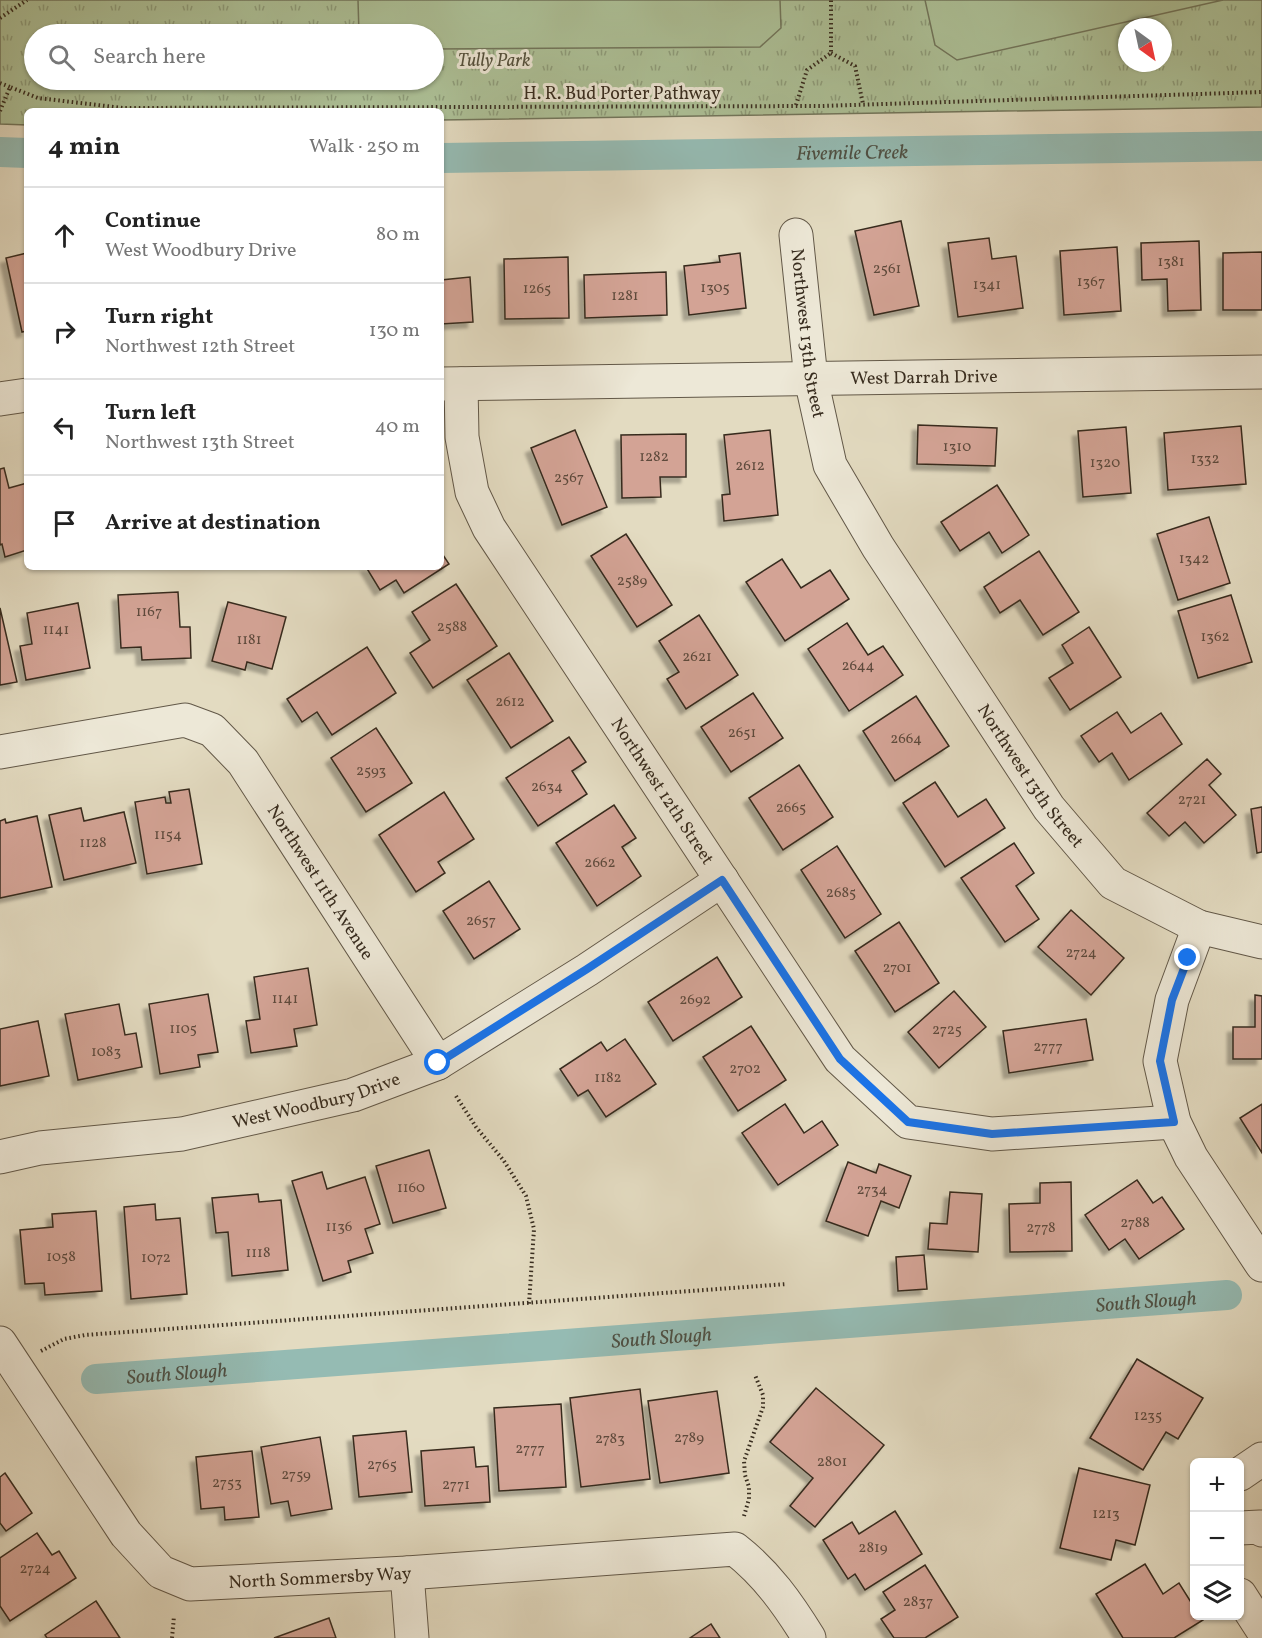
<!DOCTYPE html>
<meta charset="utf-8">
<style>
:root{--surface:#fff;--page:#f2f2f2;--text:#222;--muted:#767676;--line:#e0e0e0}
body{margin:0;font-family:Vollkorn,serif;background:var(--page);color:var(--text)}
.controls{position:absolute;right:18px;bottom:18px;display:grid;overflow:hidden;border-radius:9px;box-shadow:0 2px 4px #0004}
.controls button{width:54px;height:54px;display:grid;place-items:center;padding:0;border:0;border-bottom:2px solid var(--line);background:var(--surface);color:var(--text);font:30px sans-serif}
.compass{position:absolute;left:1118px;top:18px;width:54px;height:54px;border-radius:50%;background:var(--surface);box-shadow:0 2px 4px #0004;rotate:147deg}
.stop{position:absolute;width:18px;height:18px;margin:-14px;border:4px solid #1a73e8;border-radius:50%;background:#fff}
.stop.end{background:#1a73e8;border-color:#fff;box-shadow:0 2px 6px #0008}
.list{margin:0;padding:0;list-style:none}
h2{display:flex;justify-content:space-between;align-items:center;height:78px;margin:0;padding:0 24px;font-size:26px}
h2 small{font-size:20px;font-weight:400;color:var(--muted)}
.list li{display:grid;grid-template-columns:39px 1fr auto;gap:18px;align-items:center;box-sizing:border-box;height:96px;padding:0 24px;border-top:2px solid var(--line)}
.list b{display:block;font-size:22px;white-space:nowrap}
.list p{margin:0;font-size:20px;white-space:nowrap;color:var(--muted)}
.list em{font-size:20px;font-style:normal;color:var(--muted)}
.icon{flex:none;width:33px;height:33px;fill:none;stroke:currentColor;stroke-width:2;stroke-linecap:round;stroke-linejoin:round}
.map{position:relative;flex:none;width:1262px;height:1638px;overflow:hidden}
.search{position:absolute;background:var(--surface);box-shadow:0 2px 4px #0004;left:24px;top:24px;width:420px;height:66px;display:flex;align-items:center;gap:15px;box-sizing:border-box;padding:0 21px;border-radius:33px;color:var(--muted);font-size:22px}
.panel{position:absolute;background:var(--surface);box-shadow:0 2px 4px #0004;left:24px;top:108px;width:420px;height:462px;border-radius:9px}
.map>svg:first-child{display:block}
.park{fill:url(#park-tufts);stroke:#72765c;stroke-width:1.5;fill-rule:evenodd}
.garden{fill:#adc198;stroke:#72765c;stroke-width:1.5}
.lines{fill:none;stroke-linecap:round;stroke-linejoin:round}
.canal{stroke:#95bbb3;stroke-width:30}
.building{fill:#d3a395;stroke:#372c1f;stroke-width:1.5;filter:url(#shadow)}
.minor-casing{stroke:#625848;stroke-width:35}
.path{stroke:#372c1f;stroke-width:4;stroke-dasharray:1.5 3;stroke-linecap:butt}
.minor{stroke:#ede8d7;stroke-width:33}
.route{stroke:#1a73e8;stroke-width:8}
.labels{text-anchor:middle;stroke-width:6;stroke-linejoin:round;paint-order:stroke}
.number-label{font-size:15px;fill:#5e4a3c}
.park-label{font-size:18px;font-style:italic;fill:#54513d;stroke:#ede8d7}
.street-label{font-size:18px;fill:#372c1f;stroke:#ede8d7}
.water-label{font-size:20px;font-style:italic;fill:#4e5044;stroke:#ede8d7}
</style>
<div class="map">
<svg width="1262" height="1638" viewBox="0 0 1262 1638">
<defs>
<pattern id="park-tufts" width="24" height="20" patternUnits="userSpaceOnUse" patternTransform="scale(1.5)"><rect width="24" height="20" fill="#adc198"/><path d="M3 7l-1-3M5 7V3M7 7l1-3M15 17l-1-3M17 17v-4M19 17l1-3" fill="none" stroke="#8e9d7b"/></pattern>
<filter id="shadow"><feDropShadow dx="-5.5" dy="5.5" stdDeviation="1.5" flood-color="#0004"/></filter>
</defs>
<rect width="100%" height="100%" fill="#e3dbc1"/>
<filter id="stains"><feTurbulence type="fractalNoise" baseFrequency=".00333" numOctaves="4"/><feColorMatrix values="0 0 0 0 .2 0 0 0 0 .09 0 0 0 0 .02 0 0 0 .5 -.17"/></filter>
<radialGradient id="worn" r=".72"><stop offset=".6" stop-color="#630" stop-opacity="0"/><stop offset="1" stop-color="#630" stop-opacity=".3"/></radialGradient>
<path class="park" d="M0,0H1262V107L441,120V111H27V125L0,124ZM1127,27H1163V63H1127ZM34,34H434V80H34Z"/>
<g class="garden">
<path d="M358,0H780L781,28L760,47L434,49V34H359Z"/>
<path d="M925,0H1223L957,60L935,45Z"/>
</g>
<g class="lines">
<g class="canal">
<path d="M0,152L27,153"/>
<path id="s1" d="M441,158L1262,146"/>
<path id="s2" d="M96,1379L1227,1295"/>
</g>
</g>
<g class="building">
<path d="M901,221L919,306L874,315L855,231Z"/>
<path d="M989,238L992,259L1016,256L1023,308L958,317L948,243Z"/>
<path d="M1199,241L1201,310L1168,311L1167,279L1142,280L1141,243Z"/>
<path d="M1117,247L1121,311L1064,315L1060,251Z"/>
<path d="M1262,252V310H1223V253Z"/>
<path d="M27,253V331L22,332L6,258Z"/>
<path d="M740,253L746,308L689,315L684,266L720,262L719,256Z"/>
<path d="M568,257L569,318L505,319L504,259Z"/>
<path d="M666,272L667,315L585,318L584,275Z"/>
<path d="M470,277L473,322L441,324V280Z"/>
<path d="M918,425L997,428L995,466L917,464Z"/>
<path d="M1241,426L1246,484L1168,490L1164,433Z"/>
<path d="M1126,427L1131,493L1083,497L1078,431Z"/>
<path d="M575,430L607,507L562,525L531,448Z"/>
<path d="M770,430L778,515L724,521L722,495L730,494L724,435Z"/>
<path d="M686,434V477H660L661,497L622,498L621,435Z"/>
<path d="M4,468L9,488L27,483V550L5,557L2,544L0,545V469Z"/>
<path d="M997,485L1029,535L1002,553L989,532L960,551L941,522Z"/>
<path d="M1209,517L1230,583L1178,600L1157,534Z"/>
<path d="M626,534L672,605L637,627L591,556Z"/>
<path d="M1039,551L1079,612L1043,635L1020,600L1000,613L984,587Z"/>
<path d="M441,552L449,564L404,593L396,580L380,590L366,567H441Z"/>
<path d="M782,559L801,588L830,570L849,599L785,641L746,582Z"/>
<path d="M456,584L497,646L433,688L410,653L430,640L412,612Z"/>
<path d="M178,592L180,627H190L191,658L142,660L141,647L121,648L118,595Z"/>
<path d="M1231,595L1252,662L1198,678L1178,611Z"/>
<path d="M228,602L286,617L272,669L247,662L245,670L212,661Z"/>
<path d="M78,603L90,668L26,680L20,646L32,644L27,613Z"/>
<path d="M0,608L17,682L0,685Z"/>
<path d="M699,615L738,675L686,709L667,679L679,672L659,641Z"/>
<path d="M847,623L868,655L883,646L903,675L849,711L808,649Z"/>
<path d="M1089,627L1121,677L1070,710L1049,678L1073,663L1062,645Z"/>
<path d="M367,647L396,693L332,735L317,712L302,722L287,699Z"/>
<path d="M509,653L553,721L511,748L467,680Z"/>
<path d="M753,693L783,738L731,772L701,727Z"/>
<path d="M916,696L949,746L895,781L863,731Z"/>
<path d="M1117,712L1131,733L1161,713L1182,744L1129,780L1112,753L1099,762L1081,736Z"/>
<path d="M376,728L412,783L366,812L331,758Z"/>
<path d="M569,737L586,762L572,771L587,794L538,826L506,778Z"/>
<path d="M1207,759L1221,774L1209,785L1236,815L1204,843L1185,822L1169,836L1147,813Z"/>
<path d="M799,765L833,817L783,850L749,798Z"/>
<path d="M935,782L958,817L986,799L1005,828L945,867L903,803Z"/>
<path d="M189,789L202,864L147,874L135,802L165,797L166,803H171L169,792Z"/>
<path d="M444,792L474,839L438,862L445,873L416,892L379,835Z"/>
<path d="M614,805L636,838L622,847L641,876L597,906L556,843Z"/>
<path d="M1262,807V852L1257,853L1251,809Z"/>
<path d="M81,808L84,821L124,812L136,863L64,880L49,815Z"/>
<path d="M37,816L52,887L0,898V821L5,819L6,823Z"/>
<path d="M1014,843L1034,873L1016,886L1039,919L1005,942L961,878Z"/>
<path d="M837,846L881,914L845,938L801,870Z"/>
<path d="M489,881L520,929L474,959L443,911Z"/>
<path d="M1071,910L1124,958L1091,995L1038,947Z"/>
<path d="M899,922L939,983L895,1012L855,951Z"/>
<path d="M717,957L742,997L673,1041L648,1002Z"/>
<path d="M308,968L317,1025L294,1029L297,1046L251,1053L246,1021L260,1019L254,977Z"/>
<path d="M954,991L986,1027L939,1068L908,1032Z"/>
<path d="M208,994L218,1052L198,1055L200,1067L160,1074L149,1004Z"/>
<path d="M1255,995L1262,996V1059H1233V1027H1255Z"/>
<path d="M119,1004L125,1035L136,1033L142,1067L78,1080L65,1014Z"/>
<path d="M1086,1019L1093,1060L1009,1073L1003,1031Z"/>
<path d="M38,1021L49,1076L0,1086V1029Z"/>
<path d="M751,1026L786,1080L738,1111L703,1057Z"/>
<path d="M625,1039L656,1084L606,1117L588,1090L578,1096L560,1069L601,1042L607,1051Z"/>
<path d="M785,1104L804,1133L822,1121L838,1145L778,1185L742,1133Z"/>
<path d="M1262,1104V1153L1240,1118Z"/>
<path d="M429,1150L446,1208L393,1223L376,1166Z"/>
<path d="M848,1162L876,1173L879,1164L911,1176L899,1208L881,1201L868,1236L826,1221Z"/>
<path d="M322,1172L327,1189L365,1177L380,1224L365,1229L373,1253L348,1261L351,1272L323,1281L292,1181Z"/>
<path d="M1137,1180L1153,1203L1162,1197L1184,1229L1139,1259L1125,1239L1109,1250L1085,1215Z"/>
<path d="M1071,1182L1072,1251L1010,1252L1009,1204L1040,1203V1183Z"/>
<path d="M950,1192L982,1194L978,1252L928,1249L930,1223L947,1224Z"/>
<path d="M258,1194L259,1202L281,1200L288,1270L232,1276L228,1232L216,1233L212,1198Z"/>
<path d="M155,1204L156,1220L180,1218L187,1294L131,1299L124,1207Z"/>
<path d="M96,1211L102,1291L45,1295L44,1283L25,1284L20,1230L53,1227L52,1214Z"/>
<path d="M924,1255L927,1289L898,1291L896,1257Z"/>
<path d="M1137,1359L1203,1398L1178,1439L1166,1432L1143,1470L1090,1438Z"/>
<path d="M816,1388L884,1445L815,1527L790,1506L813,1478L770,1442Z"/>
<path d="M640,1389L650,1479L581,1487L570,1398Z"/>
<path d="M717,1391L729,1473L660,1483L648,1401Z"/>
<path d="M561,1404L566,1487L499,1491L494,1408Z"/>
<path d="M406,1431L412,1492L359,1497L353,1436Z"/>
<path d="M320,1437L332,1509L291,1516L288,1501L271,1504L261,1447Z"/>
<path d="M474,1447L476,1467L488,1466L490,1502L425,1506L421,1451Z"/>
<path d="M252,1451L259,1517L225,1520L224,1507L201,1509L196,1457Z"/>
<path d="M1079,1468L1150,1485L1135,1545L1116,1540L1111,1560L1060,1548Z"/>
<path d="M5,1473L32,1513L6,1531L0,1523V1477Z"/>
<path d="M895,1511L922,1554L865,1590L855,1574L848,1579L823,1540L852,1522L859,1534Z"/>
<path d="M37,1533L52,1555L59,1551L76,1578L10,1621L0,1606V1558Z"/>
<path d="M1145,1564L1163,1594L1179,1583L1194,1607V1616H1200L1203,1620L1174,1638H1123L1096,1594Z"/>
<path d="M925,1565L958,1617L925,1638H894L881,1619L895,1610L883,1592Z"/>
<path d="M96,1601L120,1638H47L45,1635Z"/>
<path d="M329,1618L336,1638H274Z"/>
<path d="M711,1624L720,1638H690Z"/>
</g>
<g class="lines">
<defs>
<g id="minor">
<path id="s3" d="M796,235L811,379L830,465L878,547L1049,808L1113,883L1199,927L1262,942"/>
<path id="s4" d="M441,384L1262,372"/>
<path id="s5" d="M461,384L462,437L472,492L489,528L840,1059L908,1122L992,1134L1174,1122"/>
<path d="M0,399L27,395"/>
<path id="s6" d="M0,752L185,720L212,730L243,762L438,1063"/>
<path d="M1199,927L1172,1000L1160,1061L1174,1122L1191,1157L1262,1265"/>
<path id="s7" d="M0,1157L40,1148L182,1134L353,1095L438,1063L587,970L722,880"/>
<path id="s8" d="M0,1343L126,1534L161,1572L190,1584L407,1573L735,1549C767,1574 788,1604 809,1638"/>
<path d="M1240,1474L1262,1459"/>
<path d="M1240,1528L1260,1527L1262,1530"/>
<path d="M407,1573L412,1638"/>
<path d="M1240,1595L1262,1629"/>
</g>
</defs>
<use href="#minor" class="minor-casing"/>
<g class="path">
<path d="M0,18L27,0"/>
<path d="M831,53L855,66L863,104"/>
<path d="M0,83L10,87"/>
<path d="M796,105L807,70L831,53V0"/>
<path d="M0,111L10,87L38,98L123,108L821,106L1262,92"/>
<path d="M456,1096L476,1127L504,1161L526,1196L534,1229L529,1304"/>
<path d="M41,1351L64,1339L85,1335L787,1284"/>
<path d="M744,1516L749,1499V1487L745,1475L744,1461L763,1407V1395L755,1375"/>
<path d="M172,1638L174,1616"/>
</g>
<use href="#minor" class="minor"/>
</g>
<g class="lines">
<path class="route" d="M438,1063L587,969L722,880L840,1059L908,1122L992,1134L1174,1122L1160,1061L1172,1000L1188,958"/>
</g>
<g class="labels">
<g class="number-label">
<text x="1171" y="266">1381</text>
<text x="887" y="273">2561</text>
<text x="1091" y="286">1367</text>
<text x="987" y="289">1341</text>
<text x="715" y="292">1305</text>
<text x="537" y="293">1265</text>
<text x="625" y="300">1281</text>
<text x="957" y="451">1310</text>
<text x="654" y="461">1282</text>
<text x="1205" y="463">1332</text>
<text x="1105" y="467">1320</text>
<text x="750" y="470">2612</text>
<text x="569" y="482">2567</text>
<text x="1194" y="563">1342</text>
<text x="632" y="585">2589</text>
<text x="149" y="616">1167</text>
<text x="452" y="631">2588</text>
<text x="56" y="634">1141</text>
<text x="1215" y="641">1362</text>
<text x="249" y="644">1181</text>
<text x="697" y="661">2621</text>
<text x="858" y="670">2644</text>
<text x="510" y="706">2612</text>
<text x="742" y="737">2651</text>
<text x="906" y="743">2664</text>
<text x="371" y="775">2593</text>
<text x="547" y="791">2634</text>
<text x="1192" y="804">2721</text>
<text x="791" y="812">2665</text>
<text x="168" y="839">1154</text>
<text x="93" y="847">1128</text>
<text x="600" y="867">2662</text>
<text x="841" y="897">2685</text>
<text x="481" y="925">2657</text>
<text x="1081" y="957">2724</text>
<text x="897" y="972">2701</text>
<text x="285" y="1003">1141</text>
<text x="695" y="1004">2692</text>
<text x="183" y="1033">1105</text>
<text x="947" y="1034">2725</text>
<text x="1048" y="1051">2777</text>
<text x="106" y="1056">1083</text>
<text x="745" y="1073">2702</text>
<text x="608" y="1082">1182</text>
<text x="411" y="1192">1160</text>
<text x="872" y="1194">2734</text>
<text x="1135" y="1227">2788</text>
<text x="339" y="1231">1136</text>
<text x="1041" y="1232">2778</text>
<text x="258" y="1257">1118</text>
<text x="61" y="1261">1058</text>
<text x="156" y="1262">1072</text>
<text x="1148" y="1420">1235</text>
<text x="689" y="1442">2789</text>
<text x="610" y="1443">2783</text>
<text x="530" y="1453">2777</text>
<text x="832" y="1466">2801</text>
<text x="382" y="1469">2765</text>
<text x="296" y="1479">2759</text>
<text x="227" y="1487">2753</text>
<text x="456" y="1489">2771</text>
<text x="1106" y="1518">1213</text>
<text x="873" y="1552">2819</text>
<text x="35" y="1573">2724</text>
<text x="918" y="1606">2837</text>
</g>
<g class="park-label">
<text x="494" y="66">Tully Park</text>
</g>
<g class="street-label">
<text x="622" y="99">H. R. Bud Porter Pathway</text>
<text dy="6" stroke="none"><textPath href="#s3" startOffset="99">Northwest 13th Street</textPath></text>
<text dy="6" stroke="none"><textPath href="#s4" startOffset="483">West Darrah Drive</textPath></text>
<text dy="6" stroke="none"><textPath href="#s3" startOffset="603">Northwest 13th Street</textPath></text>
<text dy="6" stroke="none"><textPath href="#s5" startOffset="464">Northwest 12th Street</textPath></text>
<text dy="6" stroke="none"><textPath href="#s6" startOffset="404">Northwest 11th Avenue</textPath></text>
<text dy="6" stroke="none"><textPath href="#s7" startOffset="322">West Woodbury Drive</textPath></text>
<text dy="6" stroke="none"><textPath href="#s8" startOffset="442">North Sommersby Way</textPath></text>
</g>
<g class="water-label">
<text dy="7" stroke="none"><textPath href="#s1" startOffset="411">Fivemile Creek</textPath></text>
<text dy="7" stroke="none"><textPath href="#s2" startOffset="1053">South Slough</textPath></text>
<text dy="7" stroke="none"><textPath href="#s2" startOffset="567">South Slough</textPath></text>
<text dy="7" stroke="none"><textPath href="#s2" startOffset="81">South Slough</textPath></text>
</g>
</g>
<rect width="100%" height="100%" filter="url(#stains)"/>
<rect width="100%" height="100%" fill="url(#worn)"/>
</svg>
<div class="controls">
<button>+</button>
<button>−</button>
<button><svg class="icon" aria-label="layers" viewBox="0 0 24 24"><path d="M12 4l9 5-9 5-9-5zM3 14l9 5 9-5"/></svg></button>
</div>
<svg class="compass" viewBox="-18 -18 36 36"><path d="M0-13l5 13h-10z" fill="#e53935"/><path d="M0 13l5-13h-10z" fill="#767676"/></svg>
<div class="stop" style="left:438px;top:1063px"></div>
<div class="stop end" style="left:1188px;top:958px"></div>
<div class="search"><svg class="icon" aria-label="search" viewBox="0 0 24 24"><circle cx="10" cy="10" r="6"/><path d="M15 15l6 6"/></svg>Search here</div>
<section class="panel">
<h2>4 min<small>Walk · 250 m</small></h2>
<ul class="list">
<li><svg class="icon" aria-label="ahead" viewBox="0 0 24 24"><path d="M12 20V5M6 11l6-6 6 6"/></svg><div><b>Continue</b><p>West Woodbury Drive</p></div><em>80 m</em></li>
<li><svg class="icon" aria-label="right" viewBox="0 0 24 24"><path d="M7 20v-9h11M14 6l5 5-5 5"/></svg><div><b>Turn right</b><p>Northwest 12th Street</p></div><em>130 m</em></li>
<li><svg class="icon" aria-label="left" viewBox="0 0 24 24"><path d="M17 20v-9H6M10 6l-5 5 5 5"/></svg><div><b>Turn left</b><p>Northwest 13th Street</p></div><em>40 m</em></li>
<li><svg class="icon" aria-label="arrive" viewBox="0 0 24 24"><path d="M6 21V4h12l-3 4 3 4H6"/></svg><div><b>Arrive at destination</b></div></li>
</ul>
</section>
</div>
